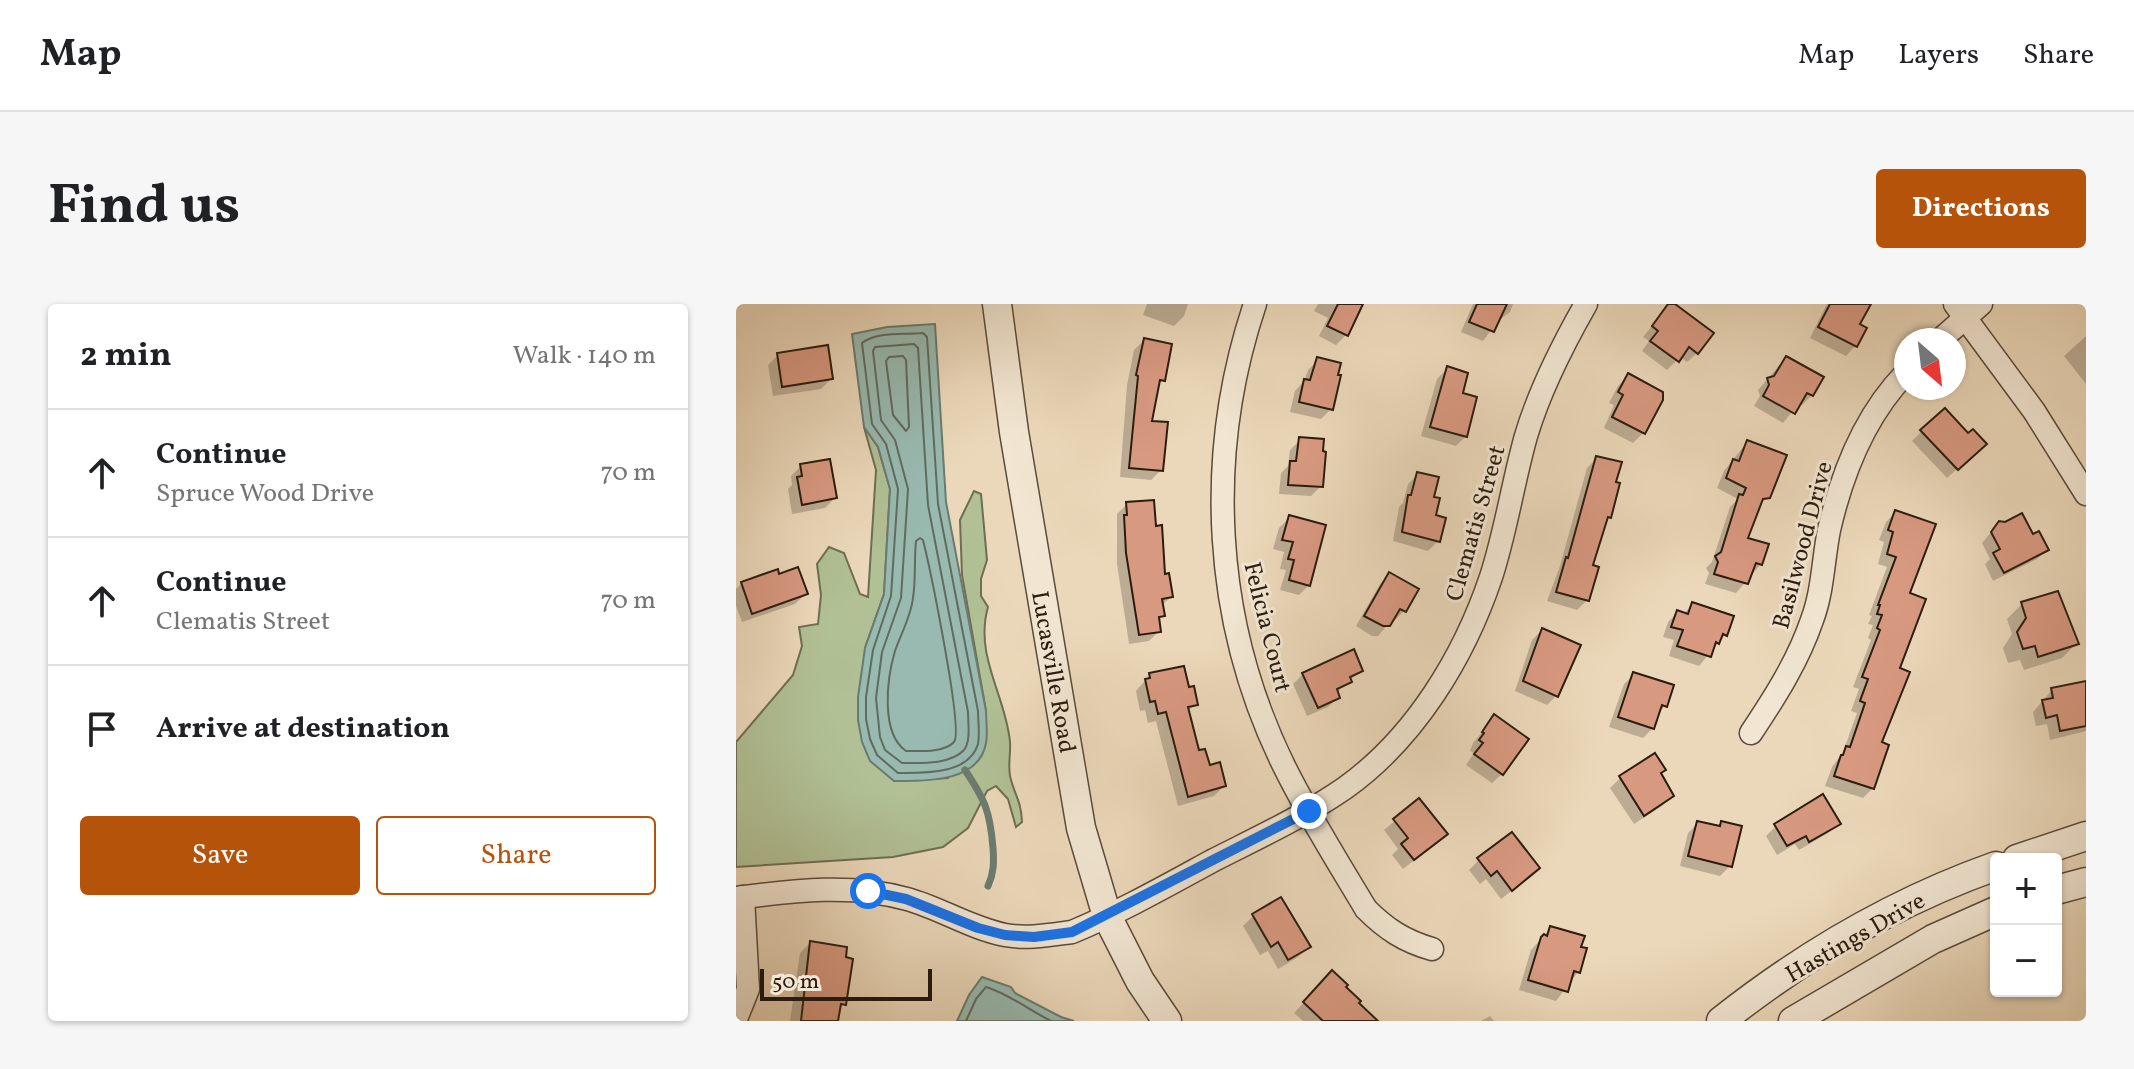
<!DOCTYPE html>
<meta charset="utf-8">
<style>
:root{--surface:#fff;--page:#f6f6f6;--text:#202124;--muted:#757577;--line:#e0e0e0;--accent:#b45309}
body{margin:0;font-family:Vollkorn,serif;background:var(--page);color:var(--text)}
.controls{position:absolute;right:24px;bottom:24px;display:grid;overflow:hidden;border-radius:8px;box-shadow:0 2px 6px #0004}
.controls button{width:72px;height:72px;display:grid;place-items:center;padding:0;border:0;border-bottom:2px solid var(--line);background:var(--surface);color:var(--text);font:40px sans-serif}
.compass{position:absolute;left:1158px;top:24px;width:72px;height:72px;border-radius:50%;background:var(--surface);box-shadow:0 2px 6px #0004;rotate:152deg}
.scale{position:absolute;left:24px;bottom:20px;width:172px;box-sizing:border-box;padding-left:8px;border:4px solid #2b1c0f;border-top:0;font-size:22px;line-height:28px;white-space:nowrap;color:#2b1c0f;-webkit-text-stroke:6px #f2e6d2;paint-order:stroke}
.stop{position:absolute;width:24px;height:24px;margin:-18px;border:6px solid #1a73e8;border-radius:50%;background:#fff}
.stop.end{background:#1a73e8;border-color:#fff;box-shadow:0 2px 8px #0008}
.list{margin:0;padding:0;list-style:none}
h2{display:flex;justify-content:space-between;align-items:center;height:104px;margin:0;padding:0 32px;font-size:34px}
h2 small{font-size:26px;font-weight:400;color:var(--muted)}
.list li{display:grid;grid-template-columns:52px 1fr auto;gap:24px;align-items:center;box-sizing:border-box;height:128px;padding:0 32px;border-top:2px solid var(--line)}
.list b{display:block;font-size:30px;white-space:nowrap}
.list p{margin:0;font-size:26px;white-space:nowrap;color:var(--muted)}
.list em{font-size:26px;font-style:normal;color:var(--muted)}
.actions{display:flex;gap:16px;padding:24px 32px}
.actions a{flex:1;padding:18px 0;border:2px solid var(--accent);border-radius:8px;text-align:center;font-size:28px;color:var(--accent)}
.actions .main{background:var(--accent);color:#fff}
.icon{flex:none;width:44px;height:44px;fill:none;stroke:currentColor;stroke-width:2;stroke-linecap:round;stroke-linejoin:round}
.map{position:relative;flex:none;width:1350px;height:717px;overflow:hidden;border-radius:8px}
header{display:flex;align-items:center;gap:48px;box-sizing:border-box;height:112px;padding:0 40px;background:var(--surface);border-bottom:2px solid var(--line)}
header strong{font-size:38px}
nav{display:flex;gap:44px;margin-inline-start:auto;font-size:28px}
.intro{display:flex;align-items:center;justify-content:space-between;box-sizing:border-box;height:192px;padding:0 48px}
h1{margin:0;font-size:56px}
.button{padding:20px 36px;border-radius:8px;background:var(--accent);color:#fff;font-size:28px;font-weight:700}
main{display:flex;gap:48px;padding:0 48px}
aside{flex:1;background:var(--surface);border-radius:8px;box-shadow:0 2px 6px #0004}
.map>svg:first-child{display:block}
.green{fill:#b1c095;stroke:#6e6e52;stroke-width:2}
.water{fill:#98bab0;stroke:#6c7b70;stroke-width:2}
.shadow{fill:#0003}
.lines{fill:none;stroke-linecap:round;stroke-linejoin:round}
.shore{stroke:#626b60;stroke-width:2}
.stream{stroke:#6c7b70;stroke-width:7}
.building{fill:#d89981;stroke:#2b1c0f;stroke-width:2}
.minor-casing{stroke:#5b4b3a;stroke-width:25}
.tertiary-casing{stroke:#5b4b3a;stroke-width:31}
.minor{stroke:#f2e6d2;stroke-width:22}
.tertiary{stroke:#f2e6d2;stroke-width:28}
.route{stroke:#1a73e8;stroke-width:10}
.labels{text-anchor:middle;stroke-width:6;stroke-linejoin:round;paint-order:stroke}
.street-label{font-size:24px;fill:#2b1c0f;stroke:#f2e6d2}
</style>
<header>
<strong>Map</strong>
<nav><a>Map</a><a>Layers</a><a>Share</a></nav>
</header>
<div class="intro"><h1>Find us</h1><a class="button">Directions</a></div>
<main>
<aside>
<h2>2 min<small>Walk · 140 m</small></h2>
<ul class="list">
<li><svg class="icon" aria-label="ahead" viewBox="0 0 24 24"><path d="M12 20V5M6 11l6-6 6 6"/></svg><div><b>Continue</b><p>Spruce Wood Drive</p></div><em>70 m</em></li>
<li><svg class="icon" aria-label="ahead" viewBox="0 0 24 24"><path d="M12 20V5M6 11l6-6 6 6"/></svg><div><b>Continue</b><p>Clematis Street</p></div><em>70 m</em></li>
<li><svg class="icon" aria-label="arrive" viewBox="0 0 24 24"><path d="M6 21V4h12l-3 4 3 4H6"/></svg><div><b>Arrive at destination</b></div></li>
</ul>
<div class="actions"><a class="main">Save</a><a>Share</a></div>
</aside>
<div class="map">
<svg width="1350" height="717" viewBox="0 0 1350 717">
<rect width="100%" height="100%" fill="#ebd8ba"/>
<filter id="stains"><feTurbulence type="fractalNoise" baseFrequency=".0025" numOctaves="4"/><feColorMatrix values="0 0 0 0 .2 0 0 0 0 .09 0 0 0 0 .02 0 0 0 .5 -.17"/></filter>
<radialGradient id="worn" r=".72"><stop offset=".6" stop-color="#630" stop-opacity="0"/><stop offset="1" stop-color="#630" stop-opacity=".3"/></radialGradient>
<path class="green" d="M128,123L142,143L154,185L148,290L129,344L158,477L212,474L250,407L226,271L224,216L238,187L245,190L251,256L245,275V292L252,303C238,352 270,392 274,438C275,451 271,463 275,476C280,494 285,497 286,518L280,523L272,495L260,482L251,487L232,524L207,543L157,553L0,563V438L57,371L66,342L63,323L82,320L85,291L81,260L93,243L108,249L124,290L132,293L140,166Z"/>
<g class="water">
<path d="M199,20L210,198L250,407C250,417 252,429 250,439C243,479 189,477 158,477L134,457L126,438L122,416V393L129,344L148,290L154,185L142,143L128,123L116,30L151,23Z"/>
<path d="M246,673L275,683L279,689L325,713L338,717H221L233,691Z"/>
</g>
<g class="shadow">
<path d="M411,0H452L448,12L438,22L407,11Z"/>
<path d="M582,0H625L610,31L600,41L583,32L592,14L578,7Z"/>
<path d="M737,0H777L774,8L762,17L747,37L725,28Z"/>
<path d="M934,0L961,49L951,58L944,53L931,66L906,47L913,37L907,33Z"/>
<path d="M1091,0H1133L1122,21L1119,42L1110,52L1074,34Z"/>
<path d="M1350,32V80L1328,52Z"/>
<path d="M408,36L427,76L421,82L414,119L425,166L415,176L384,173L391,81L398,46Z"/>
<path d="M42,51L95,75L85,85L37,92L32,61Z"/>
<path d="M1050,54L1076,91L1066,101L1063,99L1047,119L1018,102L1024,92L1022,86Z"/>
<path d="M582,56L595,105L585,115L554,108L559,87L568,77L572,66Z"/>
<path d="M711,65L730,132L720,142L685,132L701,75Z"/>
<path d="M892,72L925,95L907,129L897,139L868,124L878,101L873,99L882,82Z"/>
<path d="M1186,127L1238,150L1211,174L1176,137Z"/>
<path d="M564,136L585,182L575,192L543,190L545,169L552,162L554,146Z"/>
<path d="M1011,138L1032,192L1022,203L1009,235L1025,260L1000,289L969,280L973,269L970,264L976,258L994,203L1002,195L981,184L988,167Z"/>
<path d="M861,154L873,213L868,218L855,262L851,296L841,306L811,297L824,262L851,164Z"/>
<path d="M65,162L99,194L89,204L56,210L52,185L56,181L55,172Z"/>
<path d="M682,170L695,194L702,237L692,247L657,237L663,203L667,199L672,180Z"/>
<path d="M391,200L427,272L435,293L425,302L427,311L422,317L423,327L413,337L393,340L381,260V210Z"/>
<path d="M1160,208L1172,290L1162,365L1143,439L1137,484L1127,494L1089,482L1096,463L1107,448L1121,409L1115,407L1123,385L1117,383L1135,336L1132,334L1137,321L1132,320L1136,312L1133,311L1151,263L1142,260L1148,238L1143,236L1150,218Z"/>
<path d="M553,214L573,281L563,291L544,286L550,266L544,265L548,248L537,245L543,224Z"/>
<path d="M1263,219L1296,232L1311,245L1301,255L1257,277L1249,260L1254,255L1246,239Z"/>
<path d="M653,270L680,286L668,307L658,317L656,316L642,332H636L620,322L644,280Z"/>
<path d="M42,272L70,290L59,300L6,318L0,302V285L6,279Z"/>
<path d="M957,300L989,331L963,362L933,352L938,336L927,333L932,318L942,308L947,310Z"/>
<path d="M1286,300L1341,339L1326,354L1288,366L1284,356L1272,359L1267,344L1276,330L1271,315Z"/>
<path d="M806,326L821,391L811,401L779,387L796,336Z"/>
<path d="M625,366L600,389L602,393L592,403L571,412L557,380L567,370Z"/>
<path d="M898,370L929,402L921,410L917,424L907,434L873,423L888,380Z"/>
<path d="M414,371L452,385L460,400L451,408L462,449L488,482L478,492L442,502L420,417L412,419L409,406L404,407L400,387Z"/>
<path d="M1350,379V427L1314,436L1311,420L1300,422L1297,408L1316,386Z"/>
<path d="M759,413L766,470L756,479L730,461L738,449L734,447L737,439Z"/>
<path d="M919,452L923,470L936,492L926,502L898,520L874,484L884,474Z"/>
<path d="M683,497L699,540L667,565L656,551L662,545L648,526Z"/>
<path d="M962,519L981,524L986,519L994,562L984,572L944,562L952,529Z"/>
<path d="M1102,519L1092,529L1063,546L1059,540L1041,551L1030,532L1040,522Z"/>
<path d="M743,556L792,574L765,595L750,575L744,580L733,566Z"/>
<path d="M544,596L572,643L562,653L542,665L532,647L524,651L507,622L517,612Z"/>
<path d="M815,624L842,668L820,697L783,686L795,646Z"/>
<path d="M74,639L108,700L102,706L100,717H54L64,649Z"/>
<path d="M596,669L624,717H567L558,709Z"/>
<path d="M754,712L758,717H745Z"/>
</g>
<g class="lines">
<g class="shore">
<path d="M187,29L191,33L202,200L242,407C242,417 244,430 242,440C233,471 187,469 162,469L141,451L134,435L130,415V393L137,346L155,292L162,185L150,140L136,120L126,39C141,27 168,31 187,29Z"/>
<path d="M178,40L182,44L192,201L232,408C232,419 235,437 228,446C214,461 184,459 166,459L149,446L144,433L140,394L146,348L165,294L172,185L159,136L145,116L137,47L139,43Z"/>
<path d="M167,52L170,56L173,123L170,127L157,111L150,57L153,53Z"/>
<path d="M184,234L187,236C193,260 228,427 218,438C208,449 183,447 170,447C144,429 151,374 159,347C165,330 175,312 177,294C180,275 178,256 180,237Z"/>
<path d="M230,717L240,695L250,683C273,690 293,706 315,717"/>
</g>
<path class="stream" d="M229,466C249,496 254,507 257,544C258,558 258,569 252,582"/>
</g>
<g class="building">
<path d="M602,0H627L612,32L591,22Z"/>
<path d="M741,0H771L758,28L733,18Z"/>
<path d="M932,0H939L978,29L962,50L953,43L943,58L914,37L922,27L916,22Z"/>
<path d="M1094,0H1135L1124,20L1131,24L1121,43L1082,23Z"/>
<path d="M408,34L436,40L429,77L424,76L416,117L432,118L427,167L393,164L402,72L400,71Z"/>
<path d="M92,41L97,75L46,83L41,49Z"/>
<path d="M1050,52L1088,73L1077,92L1071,89L1059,110L1027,92L1033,81L1031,74L1038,72Z"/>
<path d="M581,53L605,59L602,71H605L597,106L563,98L568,75L574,76Z"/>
<path d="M711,62L732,69L727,89L741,93L731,133L694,123Z"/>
<path d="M892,69L927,88V96L909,130L876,113L887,91L882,88Z"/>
<path d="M1209,104L1232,129L1237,125L1251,140L1222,166L1184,126Z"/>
<path d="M563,133L588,135L587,147L590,148L587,183L552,181L554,157H560Z"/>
<path d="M1011,136L1051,151L1034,194L1027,195L1012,234L1033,240L1026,261L1020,259L1012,280L978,270L982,258L979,252L985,248L1003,190L1007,191L1010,184L990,174L997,155L1003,157Z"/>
<path d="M860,152L886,158L880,178L884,179L875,214L872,213L857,261L863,263L853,297L820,288L830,253L832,254Z"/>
<path d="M94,155L101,194L66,201L61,173L66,172L64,160Z"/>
<path d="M681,168L703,173L698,193L704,194L700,211L710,214L704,238L666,228L672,191H675Z"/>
<path d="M418,196L420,222L426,221L429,270L433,269L437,293L426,295L429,312L423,313L425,328L403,331L390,249L388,211H391L390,198Z"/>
<path d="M1159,206L1200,220L1174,289L1190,295L1164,364L1174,368L1146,438L1153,441L1138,485L1098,472L1105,451H1107L1110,442L1114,443L1129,399L1124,397L1132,375L1126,373L1144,326L1141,324L1146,311L1141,310L1144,301H1142L1160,253L1151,250L1157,228L1152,226Z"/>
<path d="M1286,209L1297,230L1303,227L1313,246L1268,269L1257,249L1264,245L1255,228L1263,217L1269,218Z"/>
<path d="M553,211L590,221L574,282L553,276L558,256L552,255L557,238L546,236Z"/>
<path d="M62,263L72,290L16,310L5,278L42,265L43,270Z"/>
<path d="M653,268L683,285L670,308L664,305L654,322H647L628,312Z"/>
<path d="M1322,287L1343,340L1302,353L1299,342L1287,345L1281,328L1290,314L1285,298Z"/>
<path d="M956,298L998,312L991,332L987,330L983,340L980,338L975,353L941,342L947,326L935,323L941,306L952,310Z"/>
<path d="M806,324L845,341L822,393L787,377Z"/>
<path d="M618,345L627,367L614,373L616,378L601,385L604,394L582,404L566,369Z"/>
<path d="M448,362L453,383L458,382L462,401L452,403L463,446L469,445L474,461L484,458L490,482L452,493L430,408L422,410L419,397L414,398L409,375L414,374L413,369Z"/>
<path d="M897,368L938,381L931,403L926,401L918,425L882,413Z"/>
<path d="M1350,377V422L1324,427L1321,411L1310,414L1306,396L1317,394L1315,384Z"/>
<path d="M758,410L793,435L767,471L738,450L747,439L743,436L748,429L746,428Z"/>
<path d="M919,449L930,466L925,469L938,492L908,512L883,472Z"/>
<path d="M1087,490L1105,520L1073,538L1070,532L1051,542L1038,520Z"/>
<path d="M683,494L712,530L678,556L665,540L672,534L657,515Z"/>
<path d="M961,517L984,522L985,517L1006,522L996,563L952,552Z"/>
<path d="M776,528L804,564L776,587L761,567L755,572L741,554Z"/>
<path d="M545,593L575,643L552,656L542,638L535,643L516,610Z"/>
<path d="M814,622L849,632L845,643L851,644L844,669L838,667L832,688L792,676L805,633L808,630L811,632Z"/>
<path d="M74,637L111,643L110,653L117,655L110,701L105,700L102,717H65Z"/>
<path d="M596,666L612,681L610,683L625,697L623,699L642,717H587L567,698Z"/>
</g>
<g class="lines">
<defs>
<g id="minor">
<path d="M519,0C468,152 477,318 548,462C572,511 602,558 630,605C650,625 668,637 696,645"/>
<path d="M1219,0L1298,107L1350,190"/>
<path d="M1204,36L1245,0"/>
<path d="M1015,429C1039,393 1062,357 1076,316C1087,287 1087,256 1093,226C1106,169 1129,111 1170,69"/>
<path d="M0,594C56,587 115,579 171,595C204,604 234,624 269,631C291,635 313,631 336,628C384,608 430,582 476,557C521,534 567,513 609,484C679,434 728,353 755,273C770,227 777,178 790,132C804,85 826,42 850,0"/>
<path d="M0,715L12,685L7,593"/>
</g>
<g id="tertiary">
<path d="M261,0L278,128L345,524L371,612L404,677L431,717"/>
<path d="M1281,555L1350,532"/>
<path d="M1320,586L1350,578"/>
<path d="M985,717C1067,652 1161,597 1260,562"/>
<path d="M1057,717L1197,635L1260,607"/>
</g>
</defs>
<use href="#minor" class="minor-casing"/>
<use href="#tertiary" class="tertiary-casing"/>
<use href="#minor" class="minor"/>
<use href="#tertiary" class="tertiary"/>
</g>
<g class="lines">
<path class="route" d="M132,587L170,595L242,624L269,631L298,633L336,628L573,507"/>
</g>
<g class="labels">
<g class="street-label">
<text transform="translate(739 219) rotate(-74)" y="8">Clematis Street</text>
<text transform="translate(1066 241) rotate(-75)" y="8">Basilwood Drive</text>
<text transform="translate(532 323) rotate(76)" y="8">Felicia Court</text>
<text transform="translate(318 368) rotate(80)" y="8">Lucasville Road</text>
<text transform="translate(1119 633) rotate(-30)" y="8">Hastings Drive</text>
</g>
</g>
<rect width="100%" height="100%" filter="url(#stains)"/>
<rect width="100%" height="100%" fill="url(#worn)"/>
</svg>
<div class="controls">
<button>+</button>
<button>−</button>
</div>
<svg class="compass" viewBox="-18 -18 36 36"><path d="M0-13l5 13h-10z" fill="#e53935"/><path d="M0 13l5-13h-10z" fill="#757577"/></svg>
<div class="scale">50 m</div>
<div class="stop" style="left:132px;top:587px"></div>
<div class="stop end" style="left:573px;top:507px"></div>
</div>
</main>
